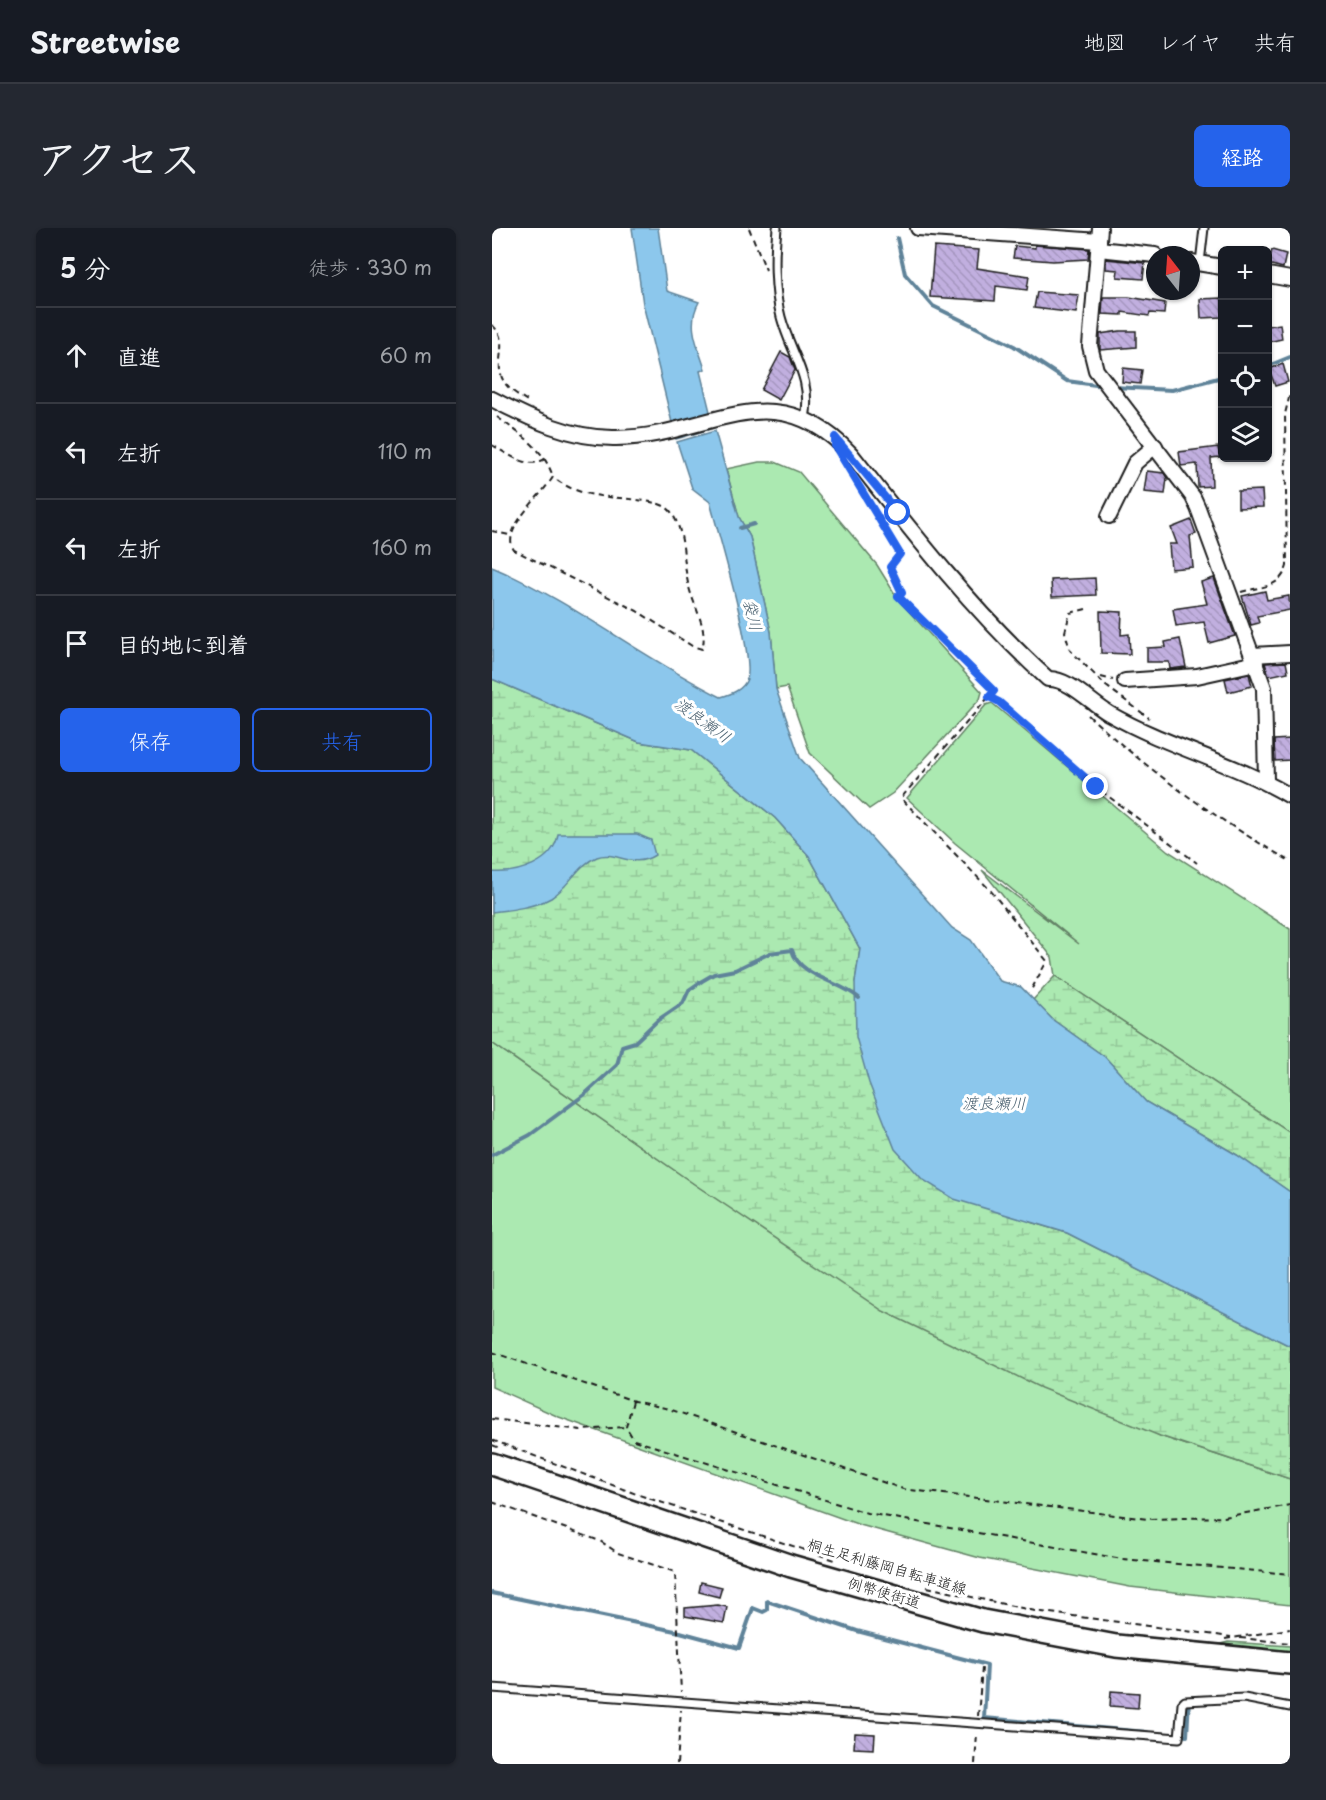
<!DOCTYPE html>
<html lang="ja">
<meta charset="utf-8">
<style>
:root{--surface:#171b24;--page:#242831;--text:#f1f3f6;--muted:#9ea1a6;--line:#363941;--accent:#2563eb}
body{margin:0;font-family:"Playpen Sans","Klee One",sans-serif;background:var(--page);color:var(--text)}
.controls{position:absolute;right:18px;top:18px;display:grid;overflow:hidden;border-radius:9px;box-shadow:0 2px 4px #0004}
.controls button{width:54px;height:54px;display:grid;place-items:center;padding:0;border:0;border-bottom:2px solid var(--line);background:var(--surface);color:var(--text);font:30px sans-serif}
.compass{position:absolute;left:654px;top:18px;width:54px;height:54px;border-radius:50%;background:var(--surface);box-shadow:0 2px 4px #0004;rotate:343deg}
.stop{position:absolute;width:18px;height:18px;margin:-14px;border:4px solid #2563eb;border-radius:50%;background:#fff}
.stop.end{background:#2563eb;border-color:#fff;box-shadow:0 2px 6px #0008}
.list{margin:0;padding:0;list-style:none}
h2{display:flex;justify-content:space-between;align-items:center;height:78px;margin:0;padding:0 24px;font-size:26px}
h2 small{font-size:20px;font-weight:400;color:var(--muted)}
.list li{display:grid;grid-template-columns:39px 1fr auto;gap:18px;align-items:center;box-sizing:border-box;height:96px;padding:0 24px;border-top:2px solid var(--line)}
.list b{display:block;font-size:22px;white-space:nowrap}
.list em{font-size:20px;font-style:normal;color:var(--muted)}
.actions{display:flex;gap:12px;padding:18px 24px}
.actions a{flex:1;padding:14px 0;border:2px solid var(--accent);border-radius:9px;text-align:center;font-size:21px;color:var(--accent)}
.actions .main{background:var(--accent);color:#fff}
.icon{flex:none;width:33px;height:33px;fill:none;stroke:currentColor;stroke-width:2;stroke-linecap:round;stroke-linejoin:round}
.map{position:relative;flex:none;width:798px;height:1536px;overflow:hidden;border-radius:9px}
header{display:flex;align-items:center;gap:36px;box-sizing:border-box;height:84px;padding:0 30px;background:var(--surface);border-bottom:2px solid var(--line)}
header strong{font-size:28px}
nav{display:flex;gap:33px;margin-inline-start:auto;font-size:21px}
.intro{display:flex;align-items:center;justify-content:space-between;box-sizing:border-box;height:144px;padding:0 36px}
h1{margin:0;font-size:42px}
.button{padding:15px 27px;border-radius:9px;background:var(--accent);color:#fff;font-size:21px;font-weight:700}
main{display:flex;gap:36px;padding:0 36px}
aside{flex:1;background:var(--surface);border-radius:9px;box-shadow:0 2px 4px #0004}
.map>svg:first-child{display:block}
.green{fill:#abe9b1;stroke:#648266;stroke-width:1.5}
.wetland{fill:url(#wetland-marsh);stroke:#648266;stroke-width:1.5}
.water{fill:#8cc7ec;stroke:#5f8399;stroke-width:1.5}
.lines{fill:none;stroke-linecap:round;stroke-linejoin:round}
.stream{stroke:#5f8399;stroke-width:4}
.building{fill:url(#building-back-hatch);stroke:#1c1c1c;stroke-width:1.5}
.lane-casing{stroke:#1c1c1c;stroke-width:11}
.street-casing{stroke:#1c1c1c;stroke-width:18}
.primary-casing{stroke:#1c1c1c;stroke-width:26}
.path{stroke:#1c1c1c;stroke-width:2;stroke-dasharray:6 4.5;stroke-linecap:butt}
.lane{stroke:#fff;stroke-width:7}
.street{stroke:#fff;stroke-width:14}
.primary{stroke:#fff;stroke-width:21}
.route{stroke:#2563eb;stroke-width:8}
.labels{text-anchor:middle;stroke-width:6;stroke-linejoin:round;paint-order:stroke}
.street-label{font-size:15px;fill:#1c1c1c;stroke:#fff}
.water-label{font-size:16px;font-style:italic;fill:#49606f;stroke:#fff}
</style>
<header>
<strong>Streetwise</strong>
<nav><a>地図</a><a>レイヤ</a><a>共有</a></nav>
</header>
<div class="intro"><h1>アクセス</h1><a class="button">経路</a></div>
<main>
<aside>
<h2>5 分<small>徒歩 · 330 m</small></h2>
<ul class="list">
<li><svg class="icon" aria-label="ahead" viewBox="0 0 24 24"><path d="M12 20V5M6 11l6-6 6 6"/></svg><div><b>直進</b></div><em>60 m</em></li>
<li><svg class="icon" aria-label="left" viewBox="0 0 24 24"><path d="M17 20v-9H6M10 6l-5 5 5 5"/></svg><div><b>左折</b></div><em>110 m</em></li>
<li><svg class="icon" aria-label="left" viewBox="0 0 24 24"><path d="M17 20v-9H6M10 6l-5 5 5 5"/></svg><div><b>左折</b></div><em>160 m</em></li>
<li><svg class="icon" aria-label="arrive" viewBox="0 0 24 24"><path d="M6 21V4h12l-3 4 3 4H6"/></svg><div><b>目的地に到着</b></div></li>
</ul>
<div class="actions"><a class="main">保存</a><a>共有</a></div>
</aside>
<div class="map">
<svg width="798" height="1536" viewBox="0 0 798 1536">
<defs>
<pattern id="wetland-marsh" width="20" height="14" patternUnits="userSpaceOnUse" patternTransform="scale(1.5)"><rect width="20" height="14" fill="#abe9b1"/><path d="M1 5h8M5 5V1M11 12h8M15 12V8" fill="none" stroke="#93c798"/></pattern>
<pattern id="building-back-hatch" width="6" height="6" patternUnits="userSpaceOnUse" patternTransform="scale(1.5)"><rect width="6" height="6" fill="#c1afdf"/><path d="M-1 5l2 2M0 0l6 6M5-1l2 2" fill="none" stroke="#a596bf"/></pattern>
</defs>
<rect width="100%" height="100%" fill="#fff"/>
<filter id="ink" filterUnits="userSpaceOnUse"><feTurbulence type="fractalNoise" baseFrequency=".0167" numOctaves="2"/><feDisplacementMap in="SourceGraphic" scale="12" xChannelSelector="R" yChannelSelector="G"/><feConvolveMatrix kernelMatrix="1 2 1 2 8 2 1 2 1" color-interpolation-filters="sRGB"/></filter>
<g filter="url(#ink)">
<g class="green">
<path d="M267,234H283L307,244L385,337L406,371L490,464L488,471L401,565L377,581L318,525L295,459L284,461L279,404L258,309L247,289L234,241Z"/>
<path d="M500,475L676,623L798,701V905L563,748L560,729L490,642L587,716L463,615L415,570L494,477Z"/>
<path d="M0,815L205,958L297,1018L668,1208L798,1251V1377L638,1359L488,1330L368,1297L67,1189L0,1159Z"/>
<path d="M736,1414L798,1418V1428L717,1419Z"/>
</g>
<g class="wetland">
<path d="M0,451L147,514L199,522L283,590L317,628L368,721L363,754L538,994L575,1005L798,1118V1251L668,1208L549,1160L391,1083L205,958L0,815Z"/>
<path d="M563,748L798,905V964L745,927L654,874L613,829L561,792L541,772Z"/>
</g>
<g class="water">
<path d="M140,0H166L175,63L207,74C194,97 206,118 213,141L208,143L222,200L184,211L151,76Z"/>
<path d="M223,203L247,289L258,309L279,404L284,461L308,530L460,700L479,712L508,753L529,759L561,792L613,829L654,874L745,927L798,964V1118L575,1005L462,971L430,951L403,921L377,855L364,809L363,754L368,721L317,628L283,590L199,522L147,514L0,451V339C82,374 150,430 229,469C239,466 251,462 255,451C263,429 226,304 218,274L200,260L185,214Z"/>
<path d="M66,606H145L159,612L163,627C140,642 124,622 105,629C85,637 77,659 59,670C43,679 18,682 0,684V644C25,646 62,635 66,606Z"/>
</g>
<g class="lines">
<g class="stream">
<path d="M405,10L413,46L441,78L522,118L575,153L611,158"/>
<path d="M776,138L798,129"/>
<path d="M621,159L680,162L730,149"/>
<path d="M248,300L262,296"/>
<path d="M0,927L38,907L92,867L125,837L130,818L143,814L166,792L191,775L197,762L210,753L222,746L243,742L278,725L300,722C307,749 348,753 367,770"/>
<path d="M0,1365L188,1404L247,1420L261,1380L271,1384L275,1382V1373L365,1403L495,1437L492,1490L655,1504"/>
<path d="M687,1507L695,1508L697,1470L733,1468"/>
</g>
</g>
<g class="building">
<path d="M543,17L597,21L596,31L561,33L521,30L523,18L543,20Z"/>
<path d="M442,19L487,22L485,40L537,48L535,62L504,58L503,73L438,69Z"/>
<path d="M780,22L794,26L791,40L776,36Z"/>
<path d="M614,31L653,35L651,51L625,49L626,42L614,41Z"/>
<path d="M545,64L587,67L584,85L542,80Z"/>
<path d="M611,69H637L673,75L672,86L658,85L657,88L630,84V87L610,86Z"/>
<path d="M730,70V89L709,90L708,71Z"/>
<path d="M788,96L790,111L776,114V98Z"/>
<path d="M628,103H644V119L608,122V106Z"/>
<path d="M289,124L298,129L303,142L287,172L269,162Z"/>
<path d="M791,136L796,154L783,158L777,141Z"/>
<path d="M631,140L650,142L648,156L630,154Z"/>
<path d="M726,219L728,229L719,230L720,258L706,259L705,236L689,238L687,224Z"/>
<path d="M655,243L672,245L675,250L673,266L652,264Z"/>
<path d="M770,262L771,279L746,280V263Z"/>
<path d="M699,292L704,306L698,308L701,339L679,341L677,316H685L679,300Z"/>
<path d="M603,350L604,367L560,369L559,352Z"/>
<path d="M722,350L743,408L717,415L712,394L684,398L681,381L715,376L709,354Z"/>
<path d="M773,363L775,372L797,368L798,382L765,388L767,395L759,397L750,368Z"/>
<path d="M608,383L630,384L629,407L637,406L638,426L609,425Z"/>
<path d="M688,411L694,439L678,441L677,434H655V420L674,419L673,414Z"/>
<path d="M794,434L796,444L777,448L773,435Z"/>
<path d="M757,446L760,458L736,464L733,451Z"/>
<path d="M798,511V532L783,533L782,512Z"/>
<path d="M209,1354L230,1359L227,1369L207,1364Z"/>
<path d="M226,1377L235,1379L232,1395L193,1388V1380Z"/>
<path d="M619,1463L647,1465L646,1480L618,1478Z"/>
<path d="M363,1505L383,1506L382,1521L362,1520Z"/>
</g>
<g class="lines">
<defs>
<g id="lane">
<path d="M285,0C282,27 282,62 289,89C299,127 321,149 313,191"/>
<path d="M708,35L712,0"/>
<path d="M0,1460L687,1510L690,1476L693,1473L752,1470L798,1479"/>
</g>
<g id="street">
<path d="M426,0L607,13"/>
<path d="M608,0L598,118L604,142L701,269L706,280L772,460L774,553"/>
<path d="M607,21L663,27"/>
<path d="M699,34L730,39"/>
<path d="M776,47L798,51"/>
<path d="M0,171C38,191 80,211 124,210C215,210 279,141 359,226C420,304 482,384 556,451C577,450 600,476 618,486C676,519 741,534 798,568"/>
<path d="M617,288L643,235L663,218"/>
<path d="M761,427L798,425"/>
<path d="M633,453L705,448L764,435"/>
</g>
<path id="primary" d="M0,1236L299,1338L491,1393L624,1418L798,1435"/>
</defs>
<use href="#lane" class="lane-casing"/>
<use href="#street" class="street-casing"/>
<use href="#primary" class="primary-casing"/>
<g class="path">
<path d="M257,0L274,42"/>
<path d="M0,97C19,113 1,133 11,152C16,162 28,168 37,174"/>
<path d="M5,189C28,206 52,220 61,249C50,268 8,301 22,322L145,383L200,418L210,421C217,400 200,376 196,355C191,333 193,306 181,287C178,281 173,278 167,276C131,266 92,275 61,249"/>
<path d="M0,217C16,226 37,243 54,230"/>
<path d="M373,266L408,326L398,339L410,365L406,368L502,463L409,570L499,663L555,733L538,764"/>
<path d="M0,303L17,307"/>
<path d="M749,364C769,358 788,361 795,338L793,186L798,166"/>
<path d="M594,381L578,385L573,404L578,422L614,458L657,490"/>
<path d="M609,449L621,452"/>
<path d="M497,469L507,474L604,559L705,635"/>
<path d="M596,487C658,544 724,591 798,633"/>
<path d="M0,1124L142,1173L177,1181L411,1261L656,1291L732,1289L798,1277"/>
<path d="M141,1173L134,1199L142,1212L375,1285L630,1331L798,1346"/>
<path d="M0,1191L89,1202L134,1199"/>
<path d="M0,1212L147,1267L343,1332"/>
<path d="M0,1217L8,1220"/>
<path d="M0,1274L108,1313L126,1325L183,1344L189,1464"/>
<path d="M435,1359L543,1383L739,1409"/>
<path d="M748,1410L798,1415"/>
<path d="M733,1411L798,1401"/>
<path d="M486,1488L490,1440"/>
<path d="M185,1536L189,1482"/>
<path d="M483,1536L485,1505"/>
</g>
<use href="#lane" class="lane"/>
<use href="#street" class="street"/>
<use href="#primary" class="primary"/>
</g>
</g>
<g class="lines" filter="url(#ink)">
<path class="route" d="M406,285L343,209V218L408,326L398,339L410,365L406,368L502,463L497,469L507,474L604,559"/>
</g>
<g class="labels">
<g class="street-label">
<text transform="translate(395 1339) rotate(16)" y="5">桐生足利藤岡自転車道線</text>
<text transform="translate(392 1365) rotate(16)" y="5">例幣使街道</text>
</g>
<g class="water-label">
<text transform="translate(261 387) rotate(77)" y="6">袋川</text>
<text transform="translate(211 492) rotate(36)" y="6">渡良瀬川</text>
<text x="502" y="881">渡良瀬川</text>
</g>
</g>
</svg>
<div class="controls">
<button>+</button>
<button>−</button>
<button><svg class="icon" aria-label="locate" viewBox="0 0 24 24"><circle cx="12" cy="12" r="6"/><path d="M12 2v4M12 18v4M2 12h4M18 12h4"/></svg></button>
<button><svg class="icon" aria-label="layers" viewBox="0 0 24 24"><path d="M12 4l9 5-9 5-9-5zM3 14l9 5 9-5"/></svg></button>
</div>
<svg class="compass" viewBox="-18 -18 36 36"><path d="M0-13l5 13h-10z" fill="#e53935"/><path d="M0 13l5-13h-10z" fill="#9ea1a6"/></svg>
<div class="stop" style="left:406px;top:285px"></div>
<div class="stop end" style="left:604px;top:559px"></div>
</div>
</main>
